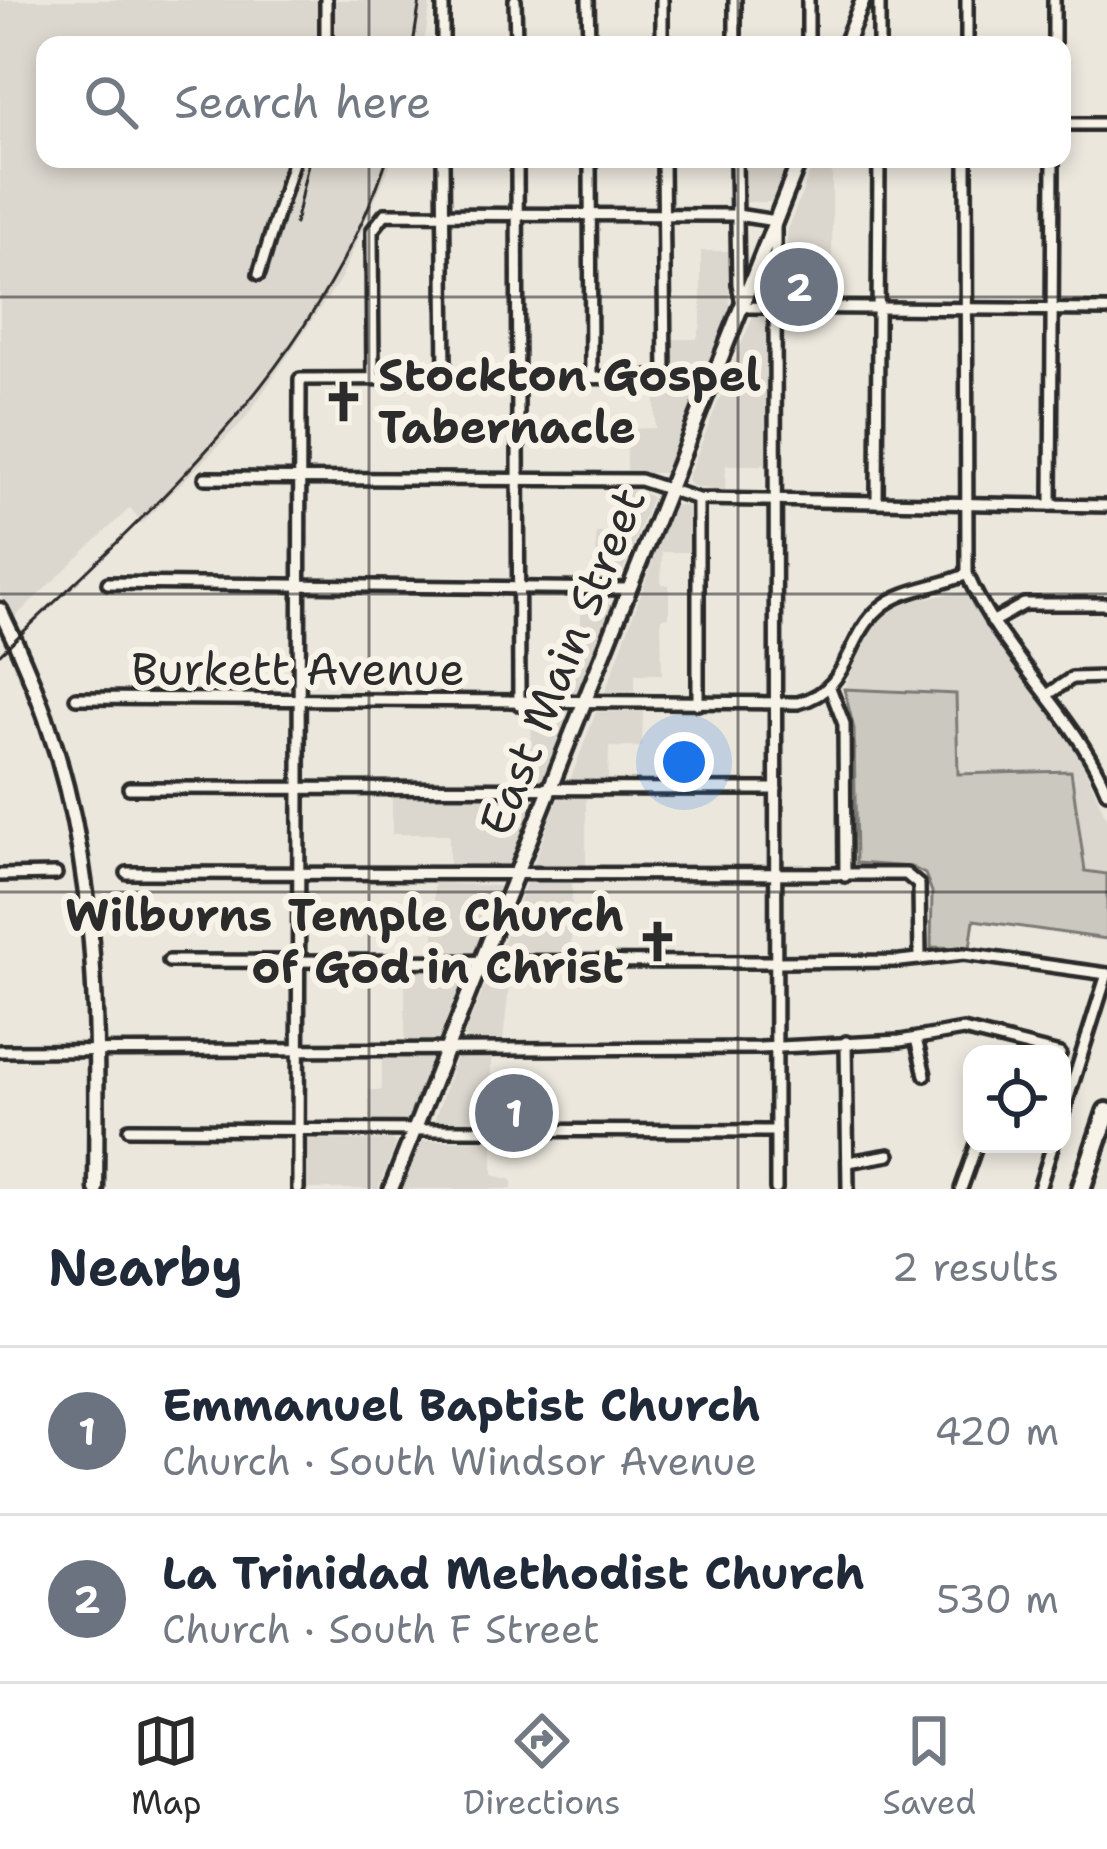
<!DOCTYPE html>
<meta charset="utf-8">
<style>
:root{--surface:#fff;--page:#f6f6f7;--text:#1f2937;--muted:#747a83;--line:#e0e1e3;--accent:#2b2b2b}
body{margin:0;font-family:"Shantell Sans",sans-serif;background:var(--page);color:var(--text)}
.controls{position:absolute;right:36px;bottom:36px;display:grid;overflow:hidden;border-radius:24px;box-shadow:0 6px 18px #0003}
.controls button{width:108px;height:108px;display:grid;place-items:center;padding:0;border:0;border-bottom:3px solid var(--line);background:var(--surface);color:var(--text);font:60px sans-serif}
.you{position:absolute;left:684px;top:762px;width:42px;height:42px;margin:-30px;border:9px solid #fff;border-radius:50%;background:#1a73e8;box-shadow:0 0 0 18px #1a73e833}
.badge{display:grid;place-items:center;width:78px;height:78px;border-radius:50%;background:var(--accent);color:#fff;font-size:39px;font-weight:700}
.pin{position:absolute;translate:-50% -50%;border:6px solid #fff;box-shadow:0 3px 12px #0006}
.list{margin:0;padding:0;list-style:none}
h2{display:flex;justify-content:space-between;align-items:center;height:156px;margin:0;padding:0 48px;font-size:51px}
h2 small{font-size:39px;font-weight:400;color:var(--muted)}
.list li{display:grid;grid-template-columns:78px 1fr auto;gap:36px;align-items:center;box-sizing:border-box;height:168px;padding:0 48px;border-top:3px solid var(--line)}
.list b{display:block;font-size:45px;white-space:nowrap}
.list p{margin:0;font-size:39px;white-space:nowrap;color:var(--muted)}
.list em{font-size:39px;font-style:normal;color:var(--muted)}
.icon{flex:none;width:66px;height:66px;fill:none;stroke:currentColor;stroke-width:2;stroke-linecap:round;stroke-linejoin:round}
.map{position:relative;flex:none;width:1107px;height:1189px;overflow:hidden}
.search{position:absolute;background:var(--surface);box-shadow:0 6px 18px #0003;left:36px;right:36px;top:36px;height:132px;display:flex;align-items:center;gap:30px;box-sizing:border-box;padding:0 42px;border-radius:24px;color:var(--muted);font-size:45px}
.sheet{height:492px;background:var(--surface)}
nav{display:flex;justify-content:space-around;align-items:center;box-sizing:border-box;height:168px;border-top:3px solid var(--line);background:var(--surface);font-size:33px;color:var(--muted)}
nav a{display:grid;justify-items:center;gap:6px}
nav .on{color:var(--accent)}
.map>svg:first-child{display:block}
.built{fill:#dbd7ce}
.green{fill:#cbc8bf;stroke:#7b7a75;stroke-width:3}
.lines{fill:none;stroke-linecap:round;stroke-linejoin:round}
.minor-casing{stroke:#2b2b2b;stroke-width:18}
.major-casing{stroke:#2b2b2b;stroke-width:21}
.highway-casing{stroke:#2b2b2b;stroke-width:26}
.minor{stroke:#f7f3e8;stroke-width:9}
.major{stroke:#f7f3e8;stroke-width:12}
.highway{stroke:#f7f3e8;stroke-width:16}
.rail{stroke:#2b2b2b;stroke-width:3}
.grid{fill:none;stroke:#2b2b2b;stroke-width:3;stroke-opacity:0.55}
.labels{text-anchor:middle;stroke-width:12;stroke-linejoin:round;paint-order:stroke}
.poi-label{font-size:45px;font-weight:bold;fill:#2b2b2b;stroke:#f7f3e8;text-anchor:start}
.street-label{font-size:45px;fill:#2b2b2b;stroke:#f7f3e8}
</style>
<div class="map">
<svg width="1107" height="1189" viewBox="0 0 1107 1189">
<rect width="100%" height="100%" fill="#ebe7dd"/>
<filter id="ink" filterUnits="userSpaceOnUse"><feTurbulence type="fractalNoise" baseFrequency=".00833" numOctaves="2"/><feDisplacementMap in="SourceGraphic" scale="24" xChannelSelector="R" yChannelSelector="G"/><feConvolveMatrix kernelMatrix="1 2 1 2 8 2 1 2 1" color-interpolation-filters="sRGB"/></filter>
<g filter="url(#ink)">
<g class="built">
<path d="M0,0H431L424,45H45V159H393L341,278L244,420L142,523L130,508L14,618L0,595Z"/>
<path d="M745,159H791L773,202H746Z"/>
<path d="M815,159H832V258H805V299H787V231Z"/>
<path d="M701,251H729L730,312L708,367H674V339H697L701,324Z"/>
<path d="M753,315H767V465H726L725,492L691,486L687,479Z"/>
<path d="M655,384H701L665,473H627V429L655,428Z"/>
<path d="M629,487L652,497L619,581L597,582L596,533H611L610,488Z"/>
<path d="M673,505L691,506V552H662L661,584L669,585V617L661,618L662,674H635V698H603Z"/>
<path d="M968,591L985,622L1068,730L1107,819V874L1085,872L844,689L869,632L883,615L913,600Z"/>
<path d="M581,601H607L611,606L575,699H560L557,650H562V634L581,633Z"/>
<path d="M596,712H643L642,747H609L608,783H569Z"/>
<path d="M531,713L567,716L541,783H525V748L532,747Z"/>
<path d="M530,797L534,800L507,868H449V834H392V798Z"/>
<path d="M586,797V868H532L558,799Z"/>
<path d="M434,883L500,886L473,955H434Z"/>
<path d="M526,883H572L571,955L499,951Z"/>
<path d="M405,969L465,973L438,1041H405Z"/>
<path d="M492,969H511L503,1041H468L464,1036Z"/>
<path d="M382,1055H427L431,1060L404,1127L369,1126V1090H382Z"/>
<path d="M457,1055H491V1091L482,1092L468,1127H432Z"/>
<path d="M306,1140H393L396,1145L378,1189H305Z"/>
<path d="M493,1140V1175L512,1180V1189H403L422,1141Z"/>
</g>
<path class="green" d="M844,689L956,694L958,774L1071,771L1085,871L1107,874V939L974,920L970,948L931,947L932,892L925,874L911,867L856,863L854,729Z"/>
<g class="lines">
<defs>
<g id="minor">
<path d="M515,0L516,45"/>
<path d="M588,0L589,45"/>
<path d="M662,0V45"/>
<path d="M735,0V45"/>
<path d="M808,0V45"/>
<path d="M879,0V45"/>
<path d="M326,45V0"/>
<path d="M443,45V0"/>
<path d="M967,45V0"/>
<path d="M1054,45V0"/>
<path d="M1062,124H1107"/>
<path d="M443,159L445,375"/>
<path d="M517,159L519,704"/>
<path d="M590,159L591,375"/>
<path d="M663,159L665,376"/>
<path d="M736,159L738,284L742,304L749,307L1107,310"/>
<path d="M966,159L967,574C1001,655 1073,710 1107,792"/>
<path d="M259,274L294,159"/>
<path d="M373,375L372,231L385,214L737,215L775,221L776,1189"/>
<path d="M205,478L640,480L698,499L1107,506"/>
<path d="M877,502L879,159"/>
<path d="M1051,505L1053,159"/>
<path d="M108,583L628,589"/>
<path d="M992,622L1024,604H1107"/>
<path d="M830,688L844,724L845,876"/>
<path d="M1050,693L1072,678L1107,677"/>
<path d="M76,698L798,703C852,689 844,639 880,608C903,588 940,587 967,574"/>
<path d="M698,704V499"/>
<path d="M129,788L776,789"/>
<path d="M127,873L906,874L919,885L920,959"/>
<path d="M0,875L56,874"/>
<path d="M169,961L776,962L900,961L964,954L1107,974"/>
<path d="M916,1039L925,1075"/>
<path d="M846,1042L848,1189"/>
<path d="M0,1051L760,1048L900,1041L963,1030L1060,1054"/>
<path d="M1062,1117L1107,974"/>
<path d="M129,1129L776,1131"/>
<path d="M848,1162L889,1155"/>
<path d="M298,1189L300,379L713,377"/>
<path d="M961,1189L977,1144"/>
<path d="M1039,1189L1053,1144"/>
</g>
<g id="major">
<path d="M845,45L863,0"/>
<path d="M0,610C99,807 98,974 96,1189"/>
<path d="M391,1189L800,159"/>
</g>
<path id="highway" d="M1081,1189L1107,1112"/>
</defs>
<use href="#minor" class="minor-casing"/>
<use href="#major" class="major-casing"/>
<use href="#highway" class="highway-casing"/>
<use href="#minor" class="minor"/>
<use href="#major" class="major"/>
<use href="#highway" class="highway"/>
<g class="rail">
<path d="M413,45L420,0"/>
<path d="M295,224L309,159"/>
<path d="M0,654C155,506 316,368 387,159"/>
</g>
</g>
</g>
<path class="grid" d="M369,0V45M738,0V45M369,159V1189M738,159V1189M0,297H1107M0,594H1107M0,892H1107"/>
<defs>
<symbol id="church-bare" viewBox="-9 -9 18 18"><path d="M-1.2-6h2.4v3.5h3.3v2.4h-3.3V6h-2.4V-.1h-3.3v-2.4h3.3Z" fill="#2b2b2b" stroke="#f7f3e8" stroke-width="2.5" paint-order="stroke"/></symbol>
</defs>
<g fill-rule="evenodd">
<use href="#church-bare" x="314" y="372" width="59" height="59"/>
<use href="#church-bare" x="628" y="912" width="59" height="59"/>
</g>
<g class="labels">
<g class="poi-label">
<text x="378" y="391">Stockton Gospel<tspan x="378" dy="52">Tabernacle</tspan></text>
<text x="624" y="931" text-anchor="end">Wilburns Temple Church<tspan x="624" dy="52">of God in Christ</tspan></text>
</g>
<g class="street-label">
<text transform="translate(562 661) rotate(-68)" y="16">East Main Street</text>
<text x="298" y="685">Burkett Avenue</text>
</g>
</g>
</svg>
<div class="controls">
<button><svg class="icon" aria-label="locate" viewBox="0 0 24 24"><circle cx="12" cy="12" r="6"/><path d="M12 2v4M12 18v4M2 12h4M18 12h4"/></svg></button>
</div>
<div class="you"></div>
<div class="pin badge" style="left:514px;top:1113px;background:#6b7280">1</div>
<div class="pin badge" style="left:799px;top:287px;background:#6b7280">2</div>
<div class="search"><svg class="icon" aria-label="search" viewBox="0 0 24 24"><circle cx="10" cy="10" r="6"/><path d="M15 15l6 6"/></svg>Search here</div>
</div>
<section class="sheet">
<h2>Nearby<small>2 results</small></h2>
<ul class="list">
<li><span class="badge" style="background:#6b7280">1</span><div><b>Emmanuel Baptist Church</b><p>Church · South Windsor Avenue</p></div><em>420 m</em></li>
<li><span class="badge" style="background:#6b7280">2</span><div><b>La Trinidad Methodist Church</b><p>Church · South F Street</p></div><em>530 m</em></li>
</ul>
</section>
<nav>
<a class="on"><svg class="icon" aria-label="map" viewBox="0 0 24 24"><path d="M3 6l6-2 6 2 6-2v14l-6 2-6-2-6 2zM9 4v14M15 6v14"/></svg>Map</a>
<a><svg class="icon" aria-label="directions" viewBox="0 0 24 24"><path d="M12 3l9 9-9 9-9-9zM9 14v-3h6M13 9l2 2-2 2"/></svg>Directions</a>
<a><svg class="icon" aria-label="saved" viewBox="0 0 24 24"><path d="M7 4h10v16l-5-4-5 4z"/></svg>Saved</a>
</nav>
